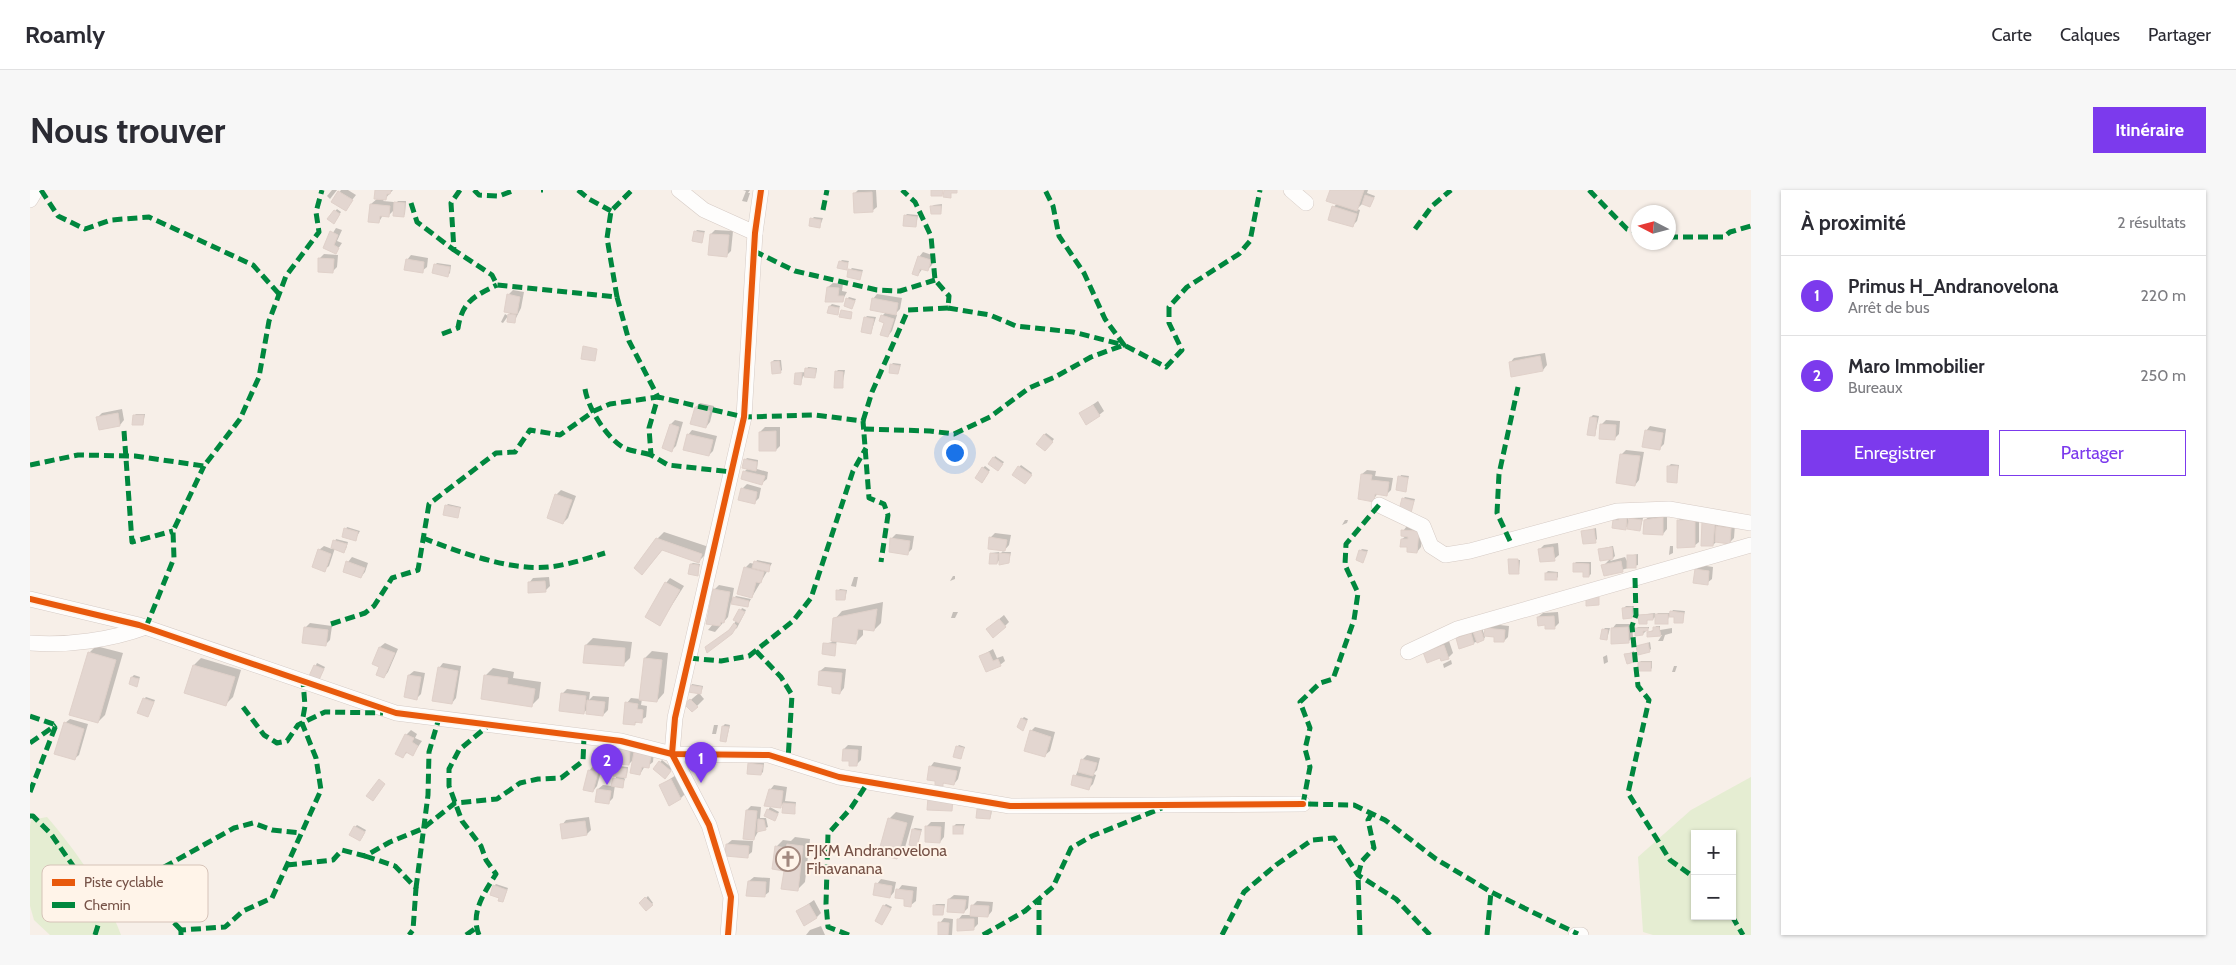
<!DOCTYPE html>
<html lang="fr">
<meta charset="utf-8">
<style>
:root{--surface:#fff;--page:#f7f7f7;--text:#2b2b33;--muted:#7c7c81;--line:#e1e1e2;--accent:#7c3aed}
body{margin:0;font-family:Cabin,sans-serif;background:var(--page);color:var(--text)}
.controls{position:absolute;right:15px;bottom:15px;display:grid;overflow:hidden;border-radius:0px;box-shadow:0 1px 4px #0004}
.controls button{width:45px;height:45px;display:grid;place-items:center;padding:0;border:0;border-bottom:1px solid var(--line);background:var(--surface);color:var(--text);font:25px sans-serif}
.compass{position:absolute;left:1601px;top:15px;width:45px;height:45px;border-radius:50%;background:var(--surface);box-shadow:0 1px 4px #0004;rotate:276deg}
.you{position:absolute;left:924px;top:262px;width:18px;height:18px;margin:-12px;border:4px solid #fff;border-radius:50%;background:#1a73e8;box-shadow:0 0 0 8px #1a73e833}
.badge{display:grid;place-items:center;width:32px;height:32px;border-radius:50%;background:var(--accent);color:#fff;font-size:16px;font-weight:700}
.pin{position:absolute;translate:-50% -41px;filter:drop-shadow(0 1px 2px #0008)}
.pin::after{content:'';position:absolute;top:26px;width:18px;height:15px;background:inherit;clip-path:polygon(0 0,100% 0,50% 100%)}
.list{margin:0;padding:0;list-style:none}
h2{display:flex;justify-content:space-between;align-items:center;height:65px;margin:0;padding:0 20px;font-size:21px}
h2 small{font-size:16px;font-weight:400;color:var(--muted)}
.list li{display:grid;grid-template-columns:32px 1fr auto;gap:15px;align-items:center;box-sizing:border-box;height:80px;padding:0 20px;border-top:1px solid var(--line)}
.list b{display:block;font-size:19px;white-space:nowrap}
.list p{margin:0;font-size:16px;white-space:nowrap;color:var(--muted)}
.list em{font-size:16px;font-style:normal;color:var(--muted)}
.actions{display:flex;gap:10px;padding:15px 20px}
.actions a{flex:1;padding:11px 0;border:1px solid var(--accent);border-radius:0px;text-align:center;font-size:18px;color:var(--accent)}
.actions .main{background:var(--accent);color:#fff}
.map{position:relative;flex:none;width:1721px;height:745px;overflow:hidden;border-radius:0px}
header{display:flex;align-items:center;gap:30px;box-sizing:border-box;height:70px;padding:0 25px;background:var(--surface);border-bottom:1px solid var(--line)}
header strong{font-size:24px}
nav{display:flex;gap:28px;margin-inline-start:auto;font-size:18px}
.intro{display:flex;align-items:center;justify-content:space-between;box-sizing:border-box;height:120px;padding:0 30px}
h1{margin:0;font-size:35px}
.button{padding:12px 22px;border-radius:0px;background:var(--accent);color:#fff;font-size:18px;font-weight:700}
main{display:flex;gap:30px;padding:0 30px}
aside{flex:1;background:var(--surface);border-radius:0px;box-shadow:0 1px 4px #0004}
.map>svg:first-child{display:block}
.green{fill:#e5edd2;fill-rule:evenodd}
.shadow{fill:#0003}
.building{fill:#e3d6d0;stroke:#e0d1ca}
.lines{fill:none;stroke-linecap:round;stroke-linejoin:round}
.minor-casing{stroke:#d6cbc5;stroke-width:16}
.minor{stroke:#fefdfc;stroke-width:15}
.quiet{stroke:#00873e;stroke-width:5;stroke-dasharray:10 5;stroke-linecap:butt}
.cycleway-casing{stroke:#fff4e9;stroke-width:9}
.cycleway{stroke:#e8590c;stroke-width:6}
.labels{text-anchor:middle;stroke-width:4;stroke-linejoin:round;paint-order:stroke}
.poi-label{font-size:16px;fill:#765247;stroke:#fff4e9;text-anchor:start}
.key{fill:#fff4e9;stroke:#d6c3b8;stroke-width:1}
.key-label{font-size:14px;fill:#765247}
</style>
<header>
<strong>Roamly</strong>
<nav><a>Carte</a><a>Calques</a><a>Partager</a></nav>
</header>
<div class="intro"><h1>Nous trouver</h1><a class="button">Itinéraire</a></div>
<main>
<div class="map">
<svg width="1721" height="745" viewBox="0 0 1721 745">
<rect width="100%" height="100%" fill="#f7efe8"/>
<g class="green">
<path d="M1721,587V745H1623L1613,742L1608,667L1661,620ZM1665,644H1702V726H1665Z"/>
<path d="M17,627C47,662 75,702 91,745H20L4,730L0,716V636L1,630Z"/>
</g>
<g class="shadow">
<path d="M302,0H307L300,9L297,6Z"/>
<path d="M311,0H318L326,5L315,19L303,12Z"/>
<path d="M346,0H363L353,11L364,12V15L368,11H376L375,24L373,26L365,19L358,26L353,25L349,32L341,14L348,8Z"/>
<path d="M713,0H720L718,3H720L717,12L712,11L716,1Z"/>
<path d="M828,0H846L847,17L842,21L825,3Z"/>
<path d="M1301,0H1338L1337,3L1345,6L1340,16L1333,13L1327,19L1330,20L1327,31L1322,36L1304,17L1307,13Z"/>
<path d="M912,14L911,23L902,16L904,15Z"/>
<path d="M307,19L311,22L306,30L299,29Z"/>
<path d="M877,24L888,25L886,36L875,26Z"/>
<path d="M784,27L793,28L790,36L782,29Z"/>
<path d="M306,38L312,40L307,51L312,53L306,62L294,57Z"/>
<path d="M667,40L675,41L671,51L665,42Z"/>
<path d="M685,40L703,41L701,61L697,65L681,44Z"/>
<path d="M893,62L905,66L902,75L897,80L893,78L888,85L889,67Z"/>
<path d="M294,64L308,65L307,77L303,81L289,69Z"/>
<path d="M381,65L398,68L397,77L392,81L377,70Z"/>
<path d="M812,70L819,71L816,78L810,72Z"/>
<path d="M407,73L421,75L420,83L418,85L405,75Z"/>
<path d="M822,78L833,80L830,88L820,80Z"/>
<path d="M803,93L813,94L812,101L817,102L812,111L798,97Z"/>
<path d="M483,100L494,102L491,118L484,132L479,124L481,122L478,105Z"/>
<path d="M847,104L872,108L870,119L865,124L867,125L862,141L858,146L852,126L856,122L843,109Z"/>
<path d="M819,107L826,109L822,117L817,109Z"/>
<path d="M802,114L810,116L807,124L800,116Z"/>
<path d="M475,124L478,126L473,133L471,132Z"/>
<path d="M837,126L846,127L841,143L835,128Z"/>
<path d="M1515,163L1517,175L1513,180L1480,173L1484,168Z"/>
<path d="M744,170H751L752,180L750,182L742,172Z"/>
<path d="M863,173L871,174L868,183L861,175Z"/>
<path d="M778,177L787,178L786,185L784,187L773,186L771,194L766,183L776,182Z"/>
<path d="M808,180H815L812,197L806,182Z"/>
<path d="M1068,211L1074,221L1069,225L1051,223Z"/>
<path d="M670,213L684,216L680,232L676,237L666,217Z"/>
<path d="M92,219L94,230L90,235L67,228L72,223Z"/>
<path d="M106,224H115L113,234L104,226Z"/>
<path d="M1563,225L1569,226L1565,245L1561,227Z"/>
<path d="M645,230L653,232L646,256L642,260L641,234Z"/>
<path d="M1576,230L1590,231L1589,244L1585,248L1571,235Z"/>
<path d="M1620,236L1636,239L1634,254L1630,258L1616,241Z"/>
<path d="M735,237H750V256L746,260L730,242Z"/>
<path d="M662,240L687,246L683,261L679,265L658,245Z"/>
<path d="M1016,243L1024,249L1015,260L1007,254Z"/>
<path d="M1596,260L1614,262L1609,290L1605,295L1591,265Z"/>
<path d="M965,266L974,272L970,278L964,268Z"/>
<path d="M717,268L728,270L727,279L738,282L737,289L732,293L714,282L718,278L715,270Z"/>
<path d="M1641,274L1649,275L1646,291L1639,276Z"/>
<path d="M991,275L1002,283L997,291L984,284Z"/>
<path d="M955,276L960,280L954,290L953,278Z"/>
<path d="M1337,280L1346,281L1345,286L1363,288L1361,300L1357,304L1348,303L1343,310L1332,284Z"/>
<path d="M1371,285L1379,286L1375,300L1370,287Z"/>
<path d="M717,294L731,298L729,308L724,313L712,299Z"/>
<path d="M531,300L546,306L538,328L533,333L518,327L527,304Z"/>
<path d="M1375,307L1385,309L1381,321L1373,309Z"/>
<path d="M418,314L431,317L427,326L416,316Z"/>
<path d="M1637,323V339L1633,344L1615,330L1620,326Z"/>
<path d="M1598,324V331L1602,327L1613,328L1610,339L1599,335L1595,338L1584,330Z"/>
<path d="M1653,326H1669V352L1664,356L1648,331Z"/>
<path d="M1689,328L1688,336L1692,332L1705,334L1704,348L1699,353L1687,351L1683,355L1673,331Z"/>
<path d="M1315,330H1318L1317,333L1312,335Z"/>
<path d="M1377,336L1393,337L1391,357L1387,362L1372,349L1376,346L1373,341Z"/>
<path d="M317,337L330,341L325,350L316,339Z"/>
<path d="M1566,338L1567,349L1565,351L1552,342Z"/>
<path d="M634,342L679,357L676,364L669,371L633,359L619,376L627,349Z"/>
<path d="M965,343L981,345L979,355L973,362H981L979,371L970,369L967,373L961,363L969,362V365L974,360L960,348Z"/>
<path d="M866,344L884,346L882,359L878,363L861,349Z"/>
<path d="M306,349L318,352L316,359L314,361L305,358L299,376L294,380L289,360L294,356L302,359Z"/>
<path d="M1528,353L1529,365L1524,369L1510,359L1514,355Z"/>
<path d="M1583,356L1585,366L1580,371L1595,367L1598,373V366L1608,364V375L1575,385L1573,376L1580,369L1570,359Z"/>
<path d="M1640,356H1643V363L1639,365Z"/>
<path d="M1332,359L1338,360L1333,371L1330,361Z"/>
<path d="M322,367L338,373L335,382L331,387L318,372Z"/>
<path d="M727,370L742,373L722,407L715,378L720,373L725,374Z"/>
<path d="M1480,370H1490L1489,382Z"/>
<path d="M1546,372H1561V384L1559,386L1544,374Z"/>
<path d="M663,373L670,374L667,384L661,374Z"/>
<path d="M1670,375L1683,377L1682,389L1677,393L1666,380Z"/>
<path d="M1518,381L1528,382V387L1526,389L1516,383Z"/>
<path d="M923,386H925V389L920,391Z"/>
<path d="M519,387L520,396L515,401L499,393L503,388Z"/>
<path d="M824,387H828L826,397L821,396Z"/>
<path d="M640,388L654,396L630,434L636,393Z"/>
<path d="M689,395L704,398L702,410L706,406L721,409L717,416L701,412L698,427L685,442L678,440L683,434L677,433L685,399Z"/>
<path d="M810,399L817,400L815,409L808,401Z"/>
<path d="M853,412L851,433L844,440L833,439V445L826,452L807,450L804,465L794,454L802,452L805,429L812,421Z"/>
<path d="M1596,416H1604L1602,427L1594,418Z"/>
<path d="M712,418L716,420L707,438L677,457L702,438Z"/>
<path d="M1643,420L1655,421L1652,432L1645,426H1639L1637,433L1626,426L1623,429H1618L1616,433L1610,425L1625,423V426L1628,423H1641Z"/>
<path d="M923,422H928L925,428H921Z"/>
<path d="M1528,422L1529,433L1525,437L1508,427L1513,423Z"/>
<path d="M974,425L979,432L975,436L962,435Z"/>
<path d="M280,433L302,436L300,450L295,455L275,438Z"/>
<path d="M1461,434L1479,436L1478,447L1474,451L1456,439Z"/>
<path d="M1586,434H1602L1603,447L1598,452L1582,439Z"/>
<path d="M1626,436H1630V440L1642,438V443L1635,445L1633,451H1628L1632,445L1618,446V442L1624,440Z"/>
<path d="M1608,437H1619V438L1613,444L1606,439Z"/>
<path d="M1452,438L1455,447L1454,449L1430,458L1427,448L1431,444Z"/>
<path d="M1575,438H1580L1577,449L1573,440Z"/>
<path d="M563,448L602,452L600,468L593,475L556,455Z"/>
<path d="M1419,451L1423,463L1418,468L1411,467L1399,458Z"/>
<path d="M1620,452L1621,459L1619,461L1607,457Z"/>
<path d="M355,453L368,459L358,482L354,487L351,476L344,473L350,457Z"/>
<path d="M66,456L93,463L75,525L68,532L59,463Z"/>
<path d="M963,459L967,468L973,466L975,471L970,475L951,466Z"/>
<path d="M622,461L638,463L634,503L627,511L612,509L611,515L617,516L616,527L604,534L597,513L601,508L610,509L615,468Z"/>
<path d="M1604,461L1605,469L1604,471L1596,465Z"/>
<path d="M1577,465L1578,472L1574,474L1573,467Z"/>
<path d="M171,468L211,480L203,507L196,514L164,475Z"/>
<path d="M1421,470L1422,474L1414,478L1413,474Z"/>
<path d="M1611,471H1622V478L1620,480L1609,473Z"/>
<path d="M287,473L295,477L290,487L281,485Z"/>
<path d="M413,473L431,476L426,508L422,513L409,478Z"/>
<path d="M1644,476H1647L1645,482H1642Z"/>
<path d="M795,477L816,479L814,498L810,503L790,481Z"/>
<path d="M463,478L484,482L483,488L511,492L509,508L502,515L456,485Z"/>
<path d="M384,481L395,483L391,504L387,508L379,485Z"/>
<path d="M104,485L110,487L107,495L102,487Z"/>
<path d="M662,494L673,496L672,500L670,502L661,496Z"/>
<path d="M537,499L560,502L559,510L563,506L579,507L578,520L573,525L558,519L553,523L532,504Z"/>
<path d="M669,503L674,509L662,521L656,514Z"/>
<path d="M116,507L125,510L119,524L114,509Z"/>
<path d="M994,527L998,529L993,539L992,529Z"/>
<path d="M40,529L58,534L49,565L44,569L35,533Z"/>
<path d="M695,534L700,535L696,551L693,536Z"/>
<path d="M684,535H688L686,544H682Z"/>
<path d="M1005,537L1025,542L1020,561L1015,565L1001,541Z"/>
<path d="M381,540L387,544L385,548L392,551L383,564L378,562L372,567L376,545Z"/>
<path d="M593,555L604,556V564L624,561L623,572L618,576H615L610,584L604,569L599,574L587,569L583,574L575,559L577,557L586,558V562Z"/>
<path d="M818,555L832,556L831,570L826,575L814,559Z"/>
<path d="M929,555L935,557L930,568L927,557Z"/>
<path d="M567,558L573,559L569,572L565,560Z"/>
<path d="M1057,565L1070,568L1067,580L1063,584L1066,585L1063,594L1059,598L1042,594L1053,569Z"/>
<path d="M632,570L642,578L635,587L624,579Z"/>
<path d="M721,572L734,573L733,582L731,584L719,574Z"/>
<path d="M904,572L931,577L928,589L924,594L915,592L912,595L901,576Z"/>
<path d="M563,576L572,578L567,596L563,601L559,581Z"/>
<path d="M588,576L598,577L597,585L594,588L595,589L592,596L585,595L583,608L578,613L568,599L573,595L582,596L587,585L586,578Z"/>
<path d="M646,585L655,604L651,608L631,595Z"/>
<path d="M744,595L757,597L755,611L766,612L764,623L753,622L754,613L751,616L740,600Z"/>
<path d="M721,616L731,617L730,628H736L738,637L729,640L724,649L717,620Z"/>
<path d="M740,617L749,622L746,628L735,625Z"/>
<path d="M950,618L962,619L961,626L960,628L948,620Z"/>
<path d="M866,622L884,626L874,661L867,668L859,629Z"/>
<path d="M559,627L561,640L557,644L532,635L536,630Z"/>
<path d="M901,632H915L914,647L910,652L896,651L897,636Z"/>
<path d="M926,634H935L932,642L924,636Z"/>
<path d="M327,635L336,640L332,648L325,637Z"/>
<path d="M885,638L892,639L887,655L883,639Z"/>
<path d="M765,647L780,649L775,692L768,699L755,680L746,657L753,650L761,651Z"/>
<path d="M702,650L723,651L722,662L717,666L696,665L697,654Z"/>
<path d="M724,687L740,688L739,702L734,706L719,691Z"/>
<path d="M851,689L866,692L864,702L860,707L847,694Z"/>
<path d="M466,694L478,698L473,711L464,696Z"/>
<path d="M872,695L887,697L886,711L881,715L868,700Z"/>
<path d="M924,705L939,706L938,718L934,722L919,709Z"/>
<path d="M618,706L623,713L617,719L611,713Z"/>
<path d="M784,710L791,723L787,727L767,722Z"/>
<path d="M947,711L963,712L962,721L958,726L948,725V734L943,739L928,730L932,725H941L942,716Z"/>
<path d="M856,714L862,717L852,734L854,716Z"/>
<path d="M906,714H915L913,724L904,716Z"/>
<path d="M914,728L923,729L922,745H909L910,733Z"/>
<path d="M791,736L795,745H776L780,740Z"/>
</g>
<g class="building">
<path d="M345,0H361L360,4H357L356,10L344,9Z"/>
<path d="M901,0H913L912,6H901Z"/>
<path d="M914,0H927V3H921V8L913,7Z"/>
<path d="M1300,0H1334L1327,21L1296,11Z"/>
<path d="M308,1L323,10L316,21L301,12Z"/>
<path d="M842,2L843,22L824,23L823,3Z"/>
<path d="M1335,5L1344,8L1340,17L1332,14Z"/>
<path d="M364,12L375,13L374,27L363,26Z"/>
<path d="M340,14L360,16L359,27L350,26L349,33L338,32Z"/>
<path d="M900,16H911V24H901Z"/>
<path d="M1302,16L1327,24L1323,37L1298,30Z"/>
<path d="M304,20L310,24L304,34L297,29Z"/>
<path d="M874,25L887,27L886,37L873,36Z"/>
<path d="M780,28L791,30L790,38L779,36Z"/>
<path d="M300,41L308,45L304,55L309,58L306,64L293,58Z"/>
<path d="M664,41L674,43L672,53L662,51Z"/>
<path d="M680,44L699,45L697,67L678,65Z"/>
<path d="M888,66L901,70L898,81L890,79L888,86L882,84Z"/>
<path d="M288,68L304,69L303,83L288,82Z"/>
<path d="M376,69L394,72L393,83L374,80Z"/>
<path d="M809,71L818,73L817,80L807,78Z"/>
<path d="M404,74L420,77L418,87L402,83Z"/>
<path d="M818,79L832,82L830,90L817,87Z"/>
<path d="M797,97L809,98L808,106H814L813,112H795Z"/>
<path d="M477,104L490,107L487,124L474,122Z"/>
<path d="M816,108L825,111L822,119L814,116Z"/>
<path d="M842,108L868,113L866,125L840,120Z"/>
<path d="M799,116L809,118L808,125L797,123Z"/>
<path d="M811,120L822,122L821,129L809,127Z"/>
<path d="M478,124L486,125L485,133L477,132Z"/>
<path d="M851,125L864,129L858,147L850,145L854,133L849,131Z"/>
<path d="M834,127L844,129L841,144L831,142Z"/>
<path d="M553,156L567,159L565,171L551,169Z"/>
<path d="M1510,166L1513,181L1481,187L1479,172Z"/>
<path d="M749,171L751,183L742,184L741,172Z"/>
<path d="M860,174L870,176L868,184L859,183Z"/>
<path d="M775,178L786,179L785,188L774,187Z"/>
<path d="M805,181L813,182V198H804Z"/>
<path d="M765,183H772L771,195L764,194Z"/>
<path d="M1063,215L1070,226L1056,235L1049,223Z"/>
<path d="M665,217L680,221L676,238L660,234Z"/>
<path d="M88,223L90,236L69,240L66,227Z"/>
<path d="M103,225H114L113,235H102Z"/>
<path d="M1560,227L1567,228L1565,246L1557,245Z"/>
<path d="M640,234L649,237L642,262L632,258Z"/>
<path d="M1570,234L1586,235L1585,250L1569,249Z"/>
<path d="M1615,240L1633,243L1630,260L1612,257Z"/>
<path d="M746,241V261H729V242Z"/>
<path d="M657,244L683,250L679,266L653,260Z"/>
<path d="M1014,244L1023,252L1015,261L1006,254Z"/>
<path d="M1590,264L1610,266L1605,296L1586,293Z"/>
<path d="M963,267L973,274L968,281L958,274Z"/>
<path d="M714,269L727,272L726,281L712,278Z"/>
<path d="M988,276L1002,285L995,294L982,285Z"/>
<path d="M1637,276H1648L1647,293L1637,292Z"/>
<path d="M952,277L959,282L952,293L945,288Z"/>
<path d="M713,281L735,286L732,295L711,289Z"/>
<path d="M1331,284L1342,285L1341,290L1359,292L1357,306L1345,304L1344,312L1328,309Z"/>
<path d="M1368,286L1378,288L1376,302L1366,300Z"/>
<path d="M711,298L727,302L725,314L708,310Z"/>
<path d="M525,304L542,310L533,334L517,328Z"/>
<path d="M1372,308L1384,311L1381,323L1369,320Z"/>
<path d="M415,315L430,318L428,328L413,325Z"/>
<path d="M1589,325L1597,326L1596,340L1582,338L1583,330H1589Z"/>
<path d="M1633,327V345L1613,344L1614,330Z"/>
<path d="M1599,328L1612,330L1610,341L1597,339Z"/>
<path d="M1647,330H1665V357L1647,358Z"/>
<path d="M1672,331L1685,332L1683,356H1671Z"/>
<path d="M1686,336L1701,338L1700,354L1685,352Z"/>
<path d="M314,338L328,342L326,351L312,347Z"/>
<path d="M1564,339L1566,353L1553,354L1551,341Z"/>
<path d="M1371,340L1389,341L1387,363L1377,362V357H1370L1371,349H1378V347L1371,346Z"/>
<path d="M959,347L977,350L975,361L958,359Z"/>
<path d="M626,348L672,364L669,373L632,360L612,385L604,378Z"/>
<path d="M860,348L880,351L878,365L859,362Z"/>
<path d="M303,350L317,354L314,363L301,358Z"/>
<path d="M1523,357L1525,371L1510,372L1508,359Z"/>
<path d="M1582,357L1583,369L1570,371L1568,359Z"/>
<path d="M288,359L301,364L295,382L282,377Z"/>
<path d="M1329,360L1337,362L1333,373L1326,370Z"/>
<path d="M960,363L968,364L967,374H959Z"/>
<path d="M969,363L980,364L979,373L969,375Z"/>
<rect x="1597" y="365" width="9" height="13"/>
<path d="M1478,369H1488L1489,384H1479Z"/>
<path d="M316,371L335,378L331,388L313,382Z"/>
<path d="M724,371L740,375L739,382L722,378Z"/>
<path d="M1591,371L1593,382L1574,386L1571,375Z"/>
<path d="M1543,373L1559,374V387H1553V382H1543Z"/>
<path d="M660,374L669,375L668,386L658,384Z"/>
<path d="M714,377L734,382L731,393L726,392L722,408L707,404Z"/>
<path d="M1665,379L1679,381L1678,395L1663,393Z"/>
<rect x="1515" y="383" width="12" height="7"/>
<path d="M515,391L516,402L498,403V392Z"/>
<path d="M635,392L650,400L630,436L615,427Z"/>
<path d="M683,399L700,402L694,433L691,432L690,436L676,434Z"/>
<path d="M806,400L816,401L815,410H806Z"/>
<path d="M703,407L719,411L718,417L701,414Z"/>
<path d="M1556,407H1569V415L1556,416Z"/>
<path d="M1602,417V428L1593,429L1592,418Z"/>
<path d="M709,419L715,422L709,433L703,430Z"/>
<path d="M847,419L844,441L828,439L826,454L801,451L803,428Z"/>
<path d="M1640,421L1654,423L1653,433H1644V427H1639Z"/>
<path d="M1623,424V430H1617V434H1609L1608,425Z"/>
<rect x="1625" y="424" width="13" height="10"/>
<path d="M1524,426L1525,439H1515V435L1508,436L1507,427Z"/>
<path d="M969,429L976,437L963,448L956,439Z"/>
<path d="M704,433L707,436L702,444L677,463L675,457L699,440Z"/>
<path d="M274,437L298,440L296,456L272,453Z"/>
<path d="M1598,437L1599,453L1581,454V438Z"/>
<path d="M1623,437H1629L1631,446L1617,447V442L1623,441Z"/>
<path d="M1455,438L1475,440L1474,452H1464V447L1454,446Z"/>
<path d="M1605,438H1618V441H1613V445L1605,446Z"/>
<path d="M1451,439L1454,450L1447,453L1443,442Z"/>
<path d="M1572,439L1578,440L1577,450L1570,449Z"/>
<path d="M1441,443L1444,454L1429,459L1426,448Z"/>
<path d="M793,453L806,454L805,466L792,464Z"/>
<path d="M1618,453L1620,462L1608,465L1606,456Z"/>
<path d="M555,455L595,458L594,476L553,473Z"/>
<path d="M1414,455L1419,469L1411,471L1410,468L1397,473L1393,462Z"/>
<path d="M349,457L365,463L354,488L346,485L349,477L342,474Z"/>
<path d="M58,462L86,470L68,533L39,525Z"/>
<path d="M959,462L963,471L968,469L971,476L956,482L949,466Z"/>
<path d="M1602,463L1604,472L1597,474L1594,464Z"/>
<path d="M614,468L632,470L627,512L609,510Z"/>
<rect x="1608" y="472" width="13" height="9"/>
<path d="M163,475L205,487L196,516L154,503Z"/>
<path d="M284,475L294,479L289,490L279,486Z"/>
<path d="M408,477L428,481L422,514L402,511Z"/>
<path d="M789,481L812,483L810,504L802,503V497L788,495Z"/>
<path d="M378,485L391,487L387,510L374,507Z"/>
<path d="M454,485L478,488L477,494L505,499L502,517L451,509Z"/>
<path d="M101,487L109,489L107,497L99,494Z"/>
<path d="M659,495L672,497L671,504L658,502Z"/>
<path d="M531,503L556,506L554,524L529,521Z"/>
<path d="M113,508L124,512L118,527L107,523Z"/>
<path d="M660,509L668,517L662,522L654,514Z"/>
<path d="M557,510L575,512L573,526L556,524Z"/>
<path d="M595,512L608,514L607,519L613,520L612,533L605,532V535L593,534Z"/>
<path d="M991,528L997,531L993,541L987,537Z"/>
<path d="M34,532L54,539L45,570L24,564Z"/>
<path d="M692,536L699,537L696,552L690,551Z"/>
<path d="M1000,540L1021,547L1015,567L994,561Z"/>
<path d="M375,544L384,548L382,552L388,556L383,566L376,562L373,568L365,564Z"/>
<path d="M926,556L934,558L931,569L923,567Z"/>
<path d="M574,559L585,560L583,575L572,574Z"/>
<path d="M587,559L600,560L599,575L586,574Z"/>
<path d="M813,559L828,560L827,576H819V571H812Z"/>
<path d="M564,560L572,561L570,573L562,572Z"/>
<path d="M604,562L621,565L619,578L612,577L610,585L600,583Z"/>
<path d="M1051,569L1067,573L1063,586L1048,582Z"/>
<path d="M629,571L641,581L635,589L623,579Z"/>
<path d="M718,573L733,575L731,585L717,584Z"/>
<path d="M899,576L927,581L924,595L913,593V596L905,595V591L897,590Z"/>
<path d="M585,577L597,579L596,588L583,586Z"/>
<path d="M558,580L568,582L563,602L553,600Z"/>
<path d="M1043,585L1062,589L1059,600L1041,595Z"/>
<path d="M583,588L594,590L593,598L581,596Z"/>
<path d="M349,589L355,594L343,611L336,606Z"/>
<path d="M641,589L651,609L639,616L629,595Z"/>
<path d="M567,599L581,601L579,614L565,612Z"/>
<path d="M739,599L753,601L751,618L734,616Z"/>
<path d="M898,607L923,609L922,621L897,620Z"/>
<path d="M753,613L765,614V624L752,623Z"/>
<path d="M737,619L748,624L745,631L734,626Z"/>
<path d="M947,619L961,621L960,629L946,628Z"/>
<path d="M716,620L727,621L724,650L713,649Z"/>
<path d="M858,628L877,633L867,669L848,664Z"/>
<path d="M728,629L734,630L736,640L727,642Z"/>
<path d="M555,631L557,645L532,649L530,634Z"/>
<path d="M324,636L335,642L330,651L319,645Z"/>
<path d="M895,636L911,637L910,653L895,652Z"/>
<rect x="923" y="636" width="10" height="8"/>
<path d="M882,639L891,641L887,657L879,655Z"/>
<path d="M696,654L719,656L718,668L695,666Z"/>
<path d="M757,654L773,656L768,701L751,699L754,681L742,679L745,656L756,658Z"/>
<path d="M718,691L736,692L735,707L716,706Z"/>
<path d="M845,693L862,696L860,708L843,705Z"/>
<path d="M463,695L477,700L473,712L468,711L469,708L460,705Z"/>
<path d="M866,699L883,701L881,717L874,716V709L865,708Z"/>
<path d="M615,707L623,715L616,721L609,713Z"/>
<path d="M918,709L936,710L934,723L917,722Z"/>
<path d="M779,714L787,728L774,736L766,721Z"/>
<path d="M853,715L861,719L852,735L845,731Z"/>
<path d="M903,715L914,716L913,725H903Z"/>
<path d="M941,715L959,716L958,727L940,726Z"/>
<path d="M927,729H944V740L927,741Z"/>
<path d="M908,732L919,733L918,745H908Z"/>
</g>
<g class="lines">
<defs>
<g id="minor">
<path d="M649,0L674,20L725,43"/>
<path d="M1261,0L1276,13"/>
<path d="M0,10L6,0"/>
<path d="M1349,315L1393,336L1401,356L1415,365L1440,361L1587,321L1639,319L1721,333"/>
<path d="M0,409L109,435L366,523L591,551L642,564L739,565L809,587L980,616L1273,614"/>
<path d="M0,453C37,456 81,450 116,437"/>
<path d="M1378,462L1427,439L1721,355"/>
<path d="M698,745L701,707L679,635L642,564L645,528L714,227L725,43L731,0"/>
<path d="M1546,745H1551"/>
</g>
</defs>
<use href="#minor" class="minor-casing"/>
<use href="#minor" class="minor"/>
<g class="quiet">
<path d="M11,0L28,26L55,39L81,30L119,27L223,75L249,104"/>
<path d="M430,0L421,13L424,60L462,85L467,95L587,107L599,151L628,207L714,227L785,225L833,231L839,308L854,314L858,325L851,372"/>
<path d="M444,0L449,5L469,6L485,0"/>
<path d="M511,0H513"/>
<path d="M548,0L559,9L581,21"/>
<path d="M1559,0L1597,39L1608,42"/>
<path d="M381,13L387,32L424,60"/>
<path d="M793,20L797,0"/>
<path d="M1385,39L1402,16L1421,0"/>
<path d="M1638,47H1694L1700,42L1721,36"/>
<path d="M724,61L765,81L847,100L870,101L905,90"/>
<path d="M587,107L577,48L581,21L602,0"/>
<path d="M918,118L960,125L986,136L1043,142L1094,155L1075,129L1054,83L1029,46L1023,16L1015,0"/>
<path d="M412,144L428,138C432,112 444,106 467,95"/>
<path d="M555,199C558,218 575,245 591,256C598,261 612,262 621,265"/>
<path d="M833,231L842,202L878,120L918,118L919,106L905,90L901,46L885,12L872,0"/>
<path d="M834,239L900,241L924,244L960,227L999,198L1025,187L1061,167L1094,155L1136,177L1152,160L1139,133V117L1157,97L1209,64L1220,51L1230,0"/>
<path d="M94,241L102,352L143,341"/>
<path d="M0,275L48,265L105,266L174,276L210,229L229,187L239,131L256,86L289,42L286,22L292,0"/>
<path d="M1349,315L1316,354L1315,375L1328,403L1324,430L1303,489L1290,493L1270,512L1280,538L1275,559L1280,577L1273,614L1324,615L1355,630L1406,669L1461,702L1548,744"/>
<path d="M393,348C429,362 480,381 519,377C538,375 558,368 575,363"/>
<path d="M1480,351L1467,323L1469,284L1488,197"/>
<path d="M1605,388L1606,425L1602,436L1606,478L1608,496L1619,510L1598,603L1640,670L1665,688"/>
<path d="M301,434L335,423L344,416L362,388L388,380L399,314L466,263L485,262L500,240L530,245L564,221L580,214L628,207L619,238L621,265L638,275L702,282"/>
<path d="M116,437L144,368L143,341L174,276"/>
<path d="M726,461L751,487L762,505L758,570"/>
<path d="M659,468L691,471L719,466L763,431L781,408L823,281L836,258"/>
<path d="M213,517L234,545L247,553L257,551L268,535L295,522L353,523"/>
<path d="M0,526L26,535"/>
<path d="M0,553L26,535"/>
<path d="M0,602L26,535"/>
<path d="M0,626H3L21,644L73,719L91,715L99,698L127,681"/>
<path d="M335,666L365,676L386,698L383,740L379,745"/>
<path d="M257,675L303,670L312,660L335,666L360,652L392,639L425,613L467,609L490,593L508,589L531,588L553,571L554,547"/>
<path d="M386,698L398,605L399,562L409,528"/>
<path d="M1702,726L1713,745"/>
<path d="M151,740L131,719L127,681L204,638L223,633L242,640L271,643"/>
<path d="M65,745L73,719"/>
<path d="M151,745V740L195,737L213,721L242,708L291,600L286,568L272,533L275,516L273,491"/>
<path d="M436,745L446,738"/>
<path d="M449,745C440,723 454,703 466,684L456,670L451,656L432,631L419,596V579L429,560L459,535"/>
<path d="M819,745L798,737L796,714L798,644L821,618L839,591"/>
<path d="M953,745L995,721L1023,697L1041,658L1062,646L1132,618"/>
<path d="M1009,745V709"/>
<path d="M1192,745L1214,702L1246,675L1282,650L1304,648L1328,685L1366,709L1400,745"/>
<path d="M1330,745L1328,685L1332,671L1344,658L1338,630L1342,623"/>
<path d="M1457,745L1461,702"/>
</g>
<defs>
<g id="cycleway">
<path d="M0,409L109,435L366,523L591,551L642,564L739,565L809,587L980,616L1273,614"/>
<path d="M698,745L701,707L679,635L642,564L645,528L714,227L725,43L731,0"/>
</g>
</defs>
<use href="#cycleway" class="cycleway-casing"/>
<use href="#cycleway" class="cycleway"/>
</g>
<defs>
<symbol id="church-ring" viewBox="-11 -11 22 22"><circle r="9.5" fill="#fff4e9" stroke="#a3897f" stroke-width="1.5"/><path d="M-1.2-6h2.4v3.5h3.3v2.4h-3.3V6h-2.4V-.1h-3.3v-2.4h3.3Z" fill="#a3897f"/></symbol>
</defs>
<g fill-rule="evenodd">
<use href="#church-ring" x="744" y="655" width="28" height="28"/>
</g>
<g class="labels">
<g class="poi-label">
<text x="776" y="666">FJKM Andranovelona<tspan x="776" dy="18">Fihavanana</tspan></text>
</g>
</g>
<rect x="12" y="675" width="166" height="57" rx="8" class="key"/>
<rect x="22" y="689" width="23" height="7" fill="#e8590c"/>
<rect x="22" y="712" width="23" height="6" fill="#00873e"/>
<g class="key-label">
<text x="54" y="697">Piste cyclable</text>
<text x="54" y="720">Chemin</text>
</g>
</svg>
<div class="controls">
<button>+</button>
<button>−</button>
</div>
<svg class="compass" viewBox="-18 -18 36 36"><path d="M0-13l5 13h-10z" fill="#e53935"/><path d="M0 13l5-13h-10z" fill="#7c7c81"/></svg>
<div class="you"></div>
<div class="pin badge" style="left:671px;top:593px">1</div>
<div class="pin badge" style="left:577px;top:595px">2</div>
</div>
<aside>
<h2>À proximité<small>2 résultats</small></h2>
<ul class="list">
<li><span class="badge">1</span><div><b>Primus H_Andranovelona</b><p>Arrêt de bus</p></div><em>220 m</em></li>
<li><span class="badge">2</span><div><b>Maro Immobilier</b><p>Bureaux</p></div><em>250 m</em></li>
</ul>
<div class="actions"><a class="main">Enregistrer</a><a>Partager</a></div>
</aside>
</main>
